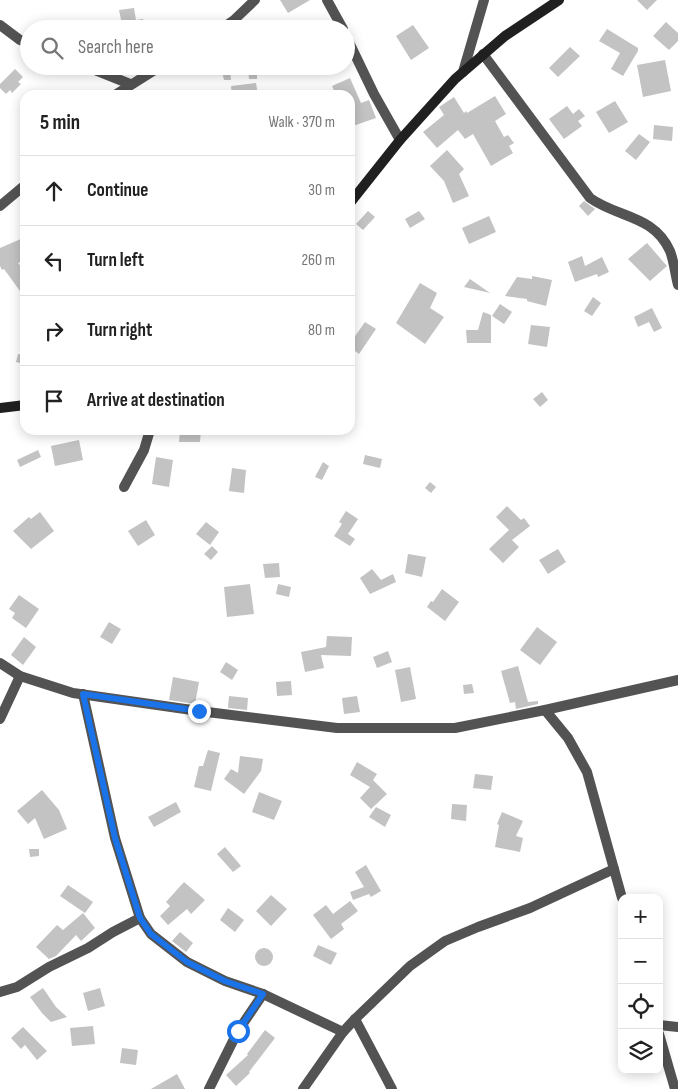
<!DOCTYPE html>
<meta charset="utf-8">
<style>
:root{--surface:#fff;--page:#f6f6f6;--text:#222;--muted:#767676;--line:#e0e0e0}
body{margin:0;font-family:"Sofia Sans Condensed",sans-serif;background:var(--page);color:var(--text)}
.controls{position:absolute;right:15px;bottom:15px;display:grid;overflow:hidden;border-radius:10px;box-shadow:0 2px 12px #0003}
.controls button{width:45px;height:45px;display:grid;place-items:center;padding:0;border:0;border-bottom:1px solid var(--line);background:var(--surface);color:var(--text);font:25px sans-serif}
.stop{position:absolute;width:15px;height:15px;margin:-11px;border:4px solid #1a73e8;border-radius:50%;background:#fff}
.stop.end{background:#1a73e8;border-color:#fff;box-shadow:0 1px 5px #0008}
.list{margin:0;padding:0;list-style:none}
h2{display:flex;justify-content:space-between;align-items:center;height:65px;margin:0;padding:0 20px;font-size:21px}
h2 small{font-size:16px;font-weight:400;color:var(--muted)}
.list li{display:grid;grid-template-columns:32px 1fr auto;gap:15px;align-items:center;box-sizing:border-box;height:70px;padding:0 20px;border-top:1px solid var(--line)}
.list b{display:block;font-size:19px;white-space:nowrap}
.list em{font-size:16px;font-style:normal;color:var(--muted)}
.icon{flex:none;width:28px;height:28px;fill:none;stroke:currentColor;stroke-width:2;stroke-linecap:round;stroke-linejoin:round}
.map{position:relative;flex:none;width:678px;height:1089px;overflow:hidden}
.search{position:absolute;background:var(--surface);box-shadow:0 2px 12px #0003;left:20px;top:20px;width:335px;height:55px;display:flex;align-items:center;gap:12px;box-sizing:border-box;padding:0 18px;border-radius:28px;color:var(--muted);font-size:19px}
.panel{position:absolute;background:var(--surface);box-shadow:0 2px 12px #0003;left:20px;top:90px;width:335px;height:345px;border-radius:15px}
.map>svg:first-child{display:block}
.building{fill:#c3c3c3}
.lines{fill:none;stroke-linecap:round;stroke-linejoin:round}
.street{stroke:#535353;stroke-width:10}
.secondary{stroke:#202020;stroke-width:10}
.route{stroke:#1a73e8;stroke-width:6}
</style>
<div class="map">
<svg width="678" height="1089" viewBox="0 0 678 1089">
<rect width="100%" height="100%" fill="#fff"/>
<g class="building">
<path d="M280,0H310L288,13Z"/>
<path d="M637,0H657L647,10Z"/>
<path d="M134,8L136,20L143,19L145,29H123L119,10Z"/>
<path d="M666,22L678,33V41L669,50L653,36Z"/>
<path d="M413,25L429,48L411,60L396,36Z"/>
<path d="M607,29L638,48V51L623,76L611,69L620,53L599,41Z"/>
<path d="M570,47L580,56L558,77L549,68Z"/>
<path d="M665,60L671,91L643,97L637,65Z"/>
<path d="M15,69L23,77L18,82L21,84L12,93L10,90L6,94L0,88V84Z"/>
<path d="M257,69V79H249L248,70Z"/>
<path d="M230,70L231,80H224L222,71Z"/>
<path d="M350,78L361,103L369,100L376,118L350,127V95H336L332,86Z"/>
<path d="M256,83L258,95H232L231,86Z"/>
<path d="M495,96L506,114L495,121L504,137L508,135L514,143L509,146L513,153L491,166L473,134L465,139L458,130L437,148L423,132L444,115L439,107L454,97L464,113L466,111L467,113Z"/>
<path d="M615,101L628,122L609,133L596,112Z"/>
<path d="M567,106L573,114L579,109L585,116L578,121L582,126L564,139L549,119Z"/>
<path d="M654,125L673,127L672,141L653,139Z"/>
<path d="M639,134L650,142L636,160L625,151Z"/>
<path d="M447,150L464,169L459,174L469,196L453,203L444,181L430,166Z"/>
<path d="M584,201L595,209L588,216L579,206Z"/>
<path d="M368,211L375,217L363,230L356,224Z"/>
<path d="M419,211L425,219L410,228L405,219Z"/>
<path d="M489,216L496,232L469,244L462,228Z"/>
<path d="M23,238L25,243V260L18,263L25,272V298L4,269L2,270L0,266V248Z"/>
<path d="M647,243L667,266L650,281L628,259Z"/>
<path d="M582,256L585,266L602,257L609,272L598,277L597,274L575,282L568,262Z"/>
<path d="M532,276L552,280L546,306L527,301V299L505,296L517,277L532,279Z"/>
<path d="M470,279L490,293L464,287Z"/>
<path d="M420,283L437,293L430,308L444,317L425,344L396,323Z"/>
<path d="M593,297L601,303L592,316L584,311Z"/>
<path d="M500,304L512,312L504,324L492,316Z"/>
<path d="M652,308L662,328L654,332L649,322L638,327L634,317Z"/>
<path d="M483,312L491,315V343H467L466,330H478Z"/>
<path d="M365,322L376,329L359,354L350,347V337L353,339Z"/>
<path d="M531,325L550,327L547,347L528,344Z"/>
<path d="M18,354L25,355V364L16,362Z"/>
<path d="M542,392L548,400L540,407L533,399Z"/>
<path d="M180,430H201L200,442H179Z"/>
<path d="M79,440L83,460L55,466L51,446Z"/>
<path d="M38,450L41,457L20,467L17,460Z"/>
<path d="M365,455L382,459L380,468L363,464Z"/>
<path d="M156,457L173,460L169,487L152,484Z"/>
<path d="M323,462L329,466L322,480L315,477Z"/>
<path d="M232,468L246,470L244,493L229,491Z"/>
<path d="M430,482L436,487L431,493L425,488Z"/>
<path d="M507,506L521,520L524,518L530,526L512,540L519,547L503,563L489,549L509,530L496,517Z"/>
<path d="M346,511L358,519L348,534L355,539L350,546L334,536L342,524L339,522Z"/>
<path d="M40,512L54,531L31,549L13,531L29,517L31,519Z"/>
<path d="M146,520L155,535L138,546L128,531Z"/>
<path d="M206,522L219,532L210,545L196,534Z"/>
<path d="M212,546L218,552L211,560L204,554Z"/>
<path d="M558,549L566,562L548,574L539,560Z"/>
<path d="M408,554L426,557L422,577L405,573Z"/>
<path d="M279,563L280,577L265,578L263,564Z"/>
<path d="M372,569L381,580L393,574L396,582L370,594L360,578Z"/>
<path d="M250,584L254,614L227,617L224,587Z"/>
<path d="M278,584L291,587L289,597L276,594Z"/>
<path d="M442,589L459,602L445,621L427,607L431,601L433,602Z"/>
<path d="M19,595L39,609L26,628L12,618L15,613L9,609Z"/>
<path d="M109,622L121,629L112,644L100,637Z"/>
<path d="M537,627L557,642L540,665L520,650Z"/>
<path d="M327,636L352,637L351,656L321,655L324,668L305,672L301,652L326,647Z"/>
<path d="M24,637L36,647L23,665L11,655Z"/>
<path d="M388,651L392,662L377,668L373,657Z"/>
<path d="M226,662L238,670L232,680L220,672Z"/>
<path d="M518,666L528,702L538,701V704L516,709L515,702L510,703L501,671Z"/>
<path d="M410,667L416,699L401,702L395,670Z"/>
<path d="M173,677L199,682L195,704L169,700Z"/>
<path d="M291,681L292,695L277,696L276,682Z"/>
<path d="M472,684L474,693L464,694L463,685Z"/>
<path d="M229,696L248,698L247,710L228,708Z"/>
<path d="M357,696L360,712L344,714L342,698Z"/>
<path d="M208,750L220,753L211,791L194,787L199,766H203Z"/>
<path d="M240,756L263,759L261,771L244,794L224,779L231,769L238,773Z"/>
<path d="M357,762L377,774L373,780L387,794L371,809L360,798L370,787L350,775Z"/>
<path d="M475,774L493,776L491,790L473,788Z"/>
<path d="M42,790L59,810L67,829L44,839L35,818L28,824L17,811Z"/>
<path d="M259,792L282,801L274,820L252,812Z"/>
<path d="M176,802L181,812L154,827L148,817Z"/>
<path d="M452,804L467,805L466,821L451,819Z"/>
<path d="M376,807L391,815L385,827L369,817Z"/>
<path d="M502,812L523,821L516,836L523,838L520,852L495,847L499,825L497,824Z"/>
<path d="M225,847L241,866L233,872L217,854Z"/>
<path d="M29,849H39V856L30,857Z"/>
<path d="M366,865L381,891L371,897L369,894L353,900L350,892L364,887L355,872Z"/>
<path d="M184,882L205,900L191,914L187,909L168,925L160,916L170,906L166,902Z"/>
<path d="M68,885L93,902L85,913L60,896Z"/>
<path d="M271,895L287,909L271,926L256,911Z"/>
<path d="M350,901L358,911L341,924L344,929L331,939L313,915L326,905L333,914Z"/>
<path d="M228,908L244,920L235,932L220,920Z"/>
<path d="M83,913L95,928L81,941L76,935L56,956L49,959L36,947L57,925L63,930Z"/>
<path d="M180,932L193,943L186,952L172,941Z"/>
<path d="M318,945L337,953L331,965L313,956Z"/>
<circle cx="264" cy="957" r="9"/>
<path d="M43,988L56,1007L67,1017L51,1022L42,1013L30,997Z"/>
<path d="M100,988L105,1006L88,1011L83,993Z"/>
<path d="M93,1026L95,1044L72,1046L70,1028Z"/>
<path d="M23,1027L47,1051L37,1060L25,1045L21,1049L11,1038Z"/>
<path d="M265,1030L275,1038L249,1072L250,1073L236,1086L226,1075L248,1055L247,1054Z"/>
<path d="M122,1048L138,1050L136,1065L120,1063Z"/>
<path d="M177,1074L185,1089H151Z"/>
</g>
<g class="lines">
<g class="street">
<path d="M327,0L343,29"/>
<path d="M0,25L20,40L29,44"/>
<path d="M221,29L234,20L255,0"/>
<path d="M346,36L374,94L400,140"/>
<path d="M483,54L590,198C618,218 654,215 670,251C674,261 675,274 678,285"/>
<path d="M85,66L130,84"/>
<path d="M463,72L484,0"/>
<path d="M115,95L161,66"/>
<path d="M0,206L25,185"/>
<path d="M124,487L144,450L150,430"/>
<path d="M0,663L20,676L73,693L199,711L337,728H455L545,710L678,680"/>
<path d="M83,694L115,838L140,918L151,934L187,962L225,981L263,994L343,1032"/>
<path d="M545,710L568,738L587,772L622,898"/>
<path d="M0,719L20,676"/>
<path d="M0,992L17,987L49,967L88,948L113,932L140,918"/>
<path d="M355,1019L392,1089"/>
<path d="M659,1025L678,1027"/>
<path d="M659,1034L675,1089"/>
<path d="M209,1089L238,1031L263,994"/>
<path d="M303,1089L343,1032L355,1019L410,966L445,941L478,927L530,908L614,869"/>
</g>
<g class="secondary">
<path d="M350,203L400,140L455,79L505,36L559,0"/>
<path d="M0,408L25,405"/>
</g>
</g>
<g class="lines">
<path class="route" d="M199,711L83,694L115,838L140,918L151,934L187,962L225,981L263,994L238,1031"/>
</g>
</svg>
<div class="controls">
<button>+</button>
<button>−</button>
<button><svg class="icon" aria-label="locate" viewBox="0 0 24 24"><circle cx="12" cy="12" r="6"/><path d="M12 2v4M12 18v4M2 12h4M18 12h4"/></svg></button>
<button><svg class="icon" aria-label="layers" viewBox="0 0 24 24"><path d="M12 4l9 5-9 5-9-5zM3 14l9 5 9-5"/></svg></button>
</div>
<div class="stop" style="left:238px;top:1031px"></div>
<div class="stop end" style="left:199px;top:711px"></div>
<div class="search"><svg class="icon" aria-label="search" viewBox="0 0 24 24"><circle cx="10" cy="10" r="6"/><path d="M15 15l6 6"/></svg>Search here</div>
<section class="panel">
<h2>5 min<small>Walk · 370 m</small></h2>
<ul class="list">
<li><svg class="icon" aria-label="ahead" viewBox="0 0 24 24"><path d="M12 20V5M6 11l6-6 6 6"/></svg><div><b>Continue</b></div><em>30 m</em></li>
<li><svg class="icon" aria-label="left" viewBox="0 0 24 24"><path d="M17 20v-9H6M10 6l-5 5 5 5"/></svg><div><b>Turn left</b></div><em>260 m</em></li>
<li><svg class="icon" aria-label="right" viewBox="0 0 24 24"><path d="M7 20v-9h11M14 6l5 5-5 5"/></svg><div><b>Turn right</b></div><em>80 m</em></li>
<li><svg class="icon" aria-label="arrive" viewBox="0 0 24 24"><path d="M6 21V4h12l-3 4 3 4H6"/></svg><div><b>Arrive at destination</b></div></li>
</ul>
</section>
</div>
